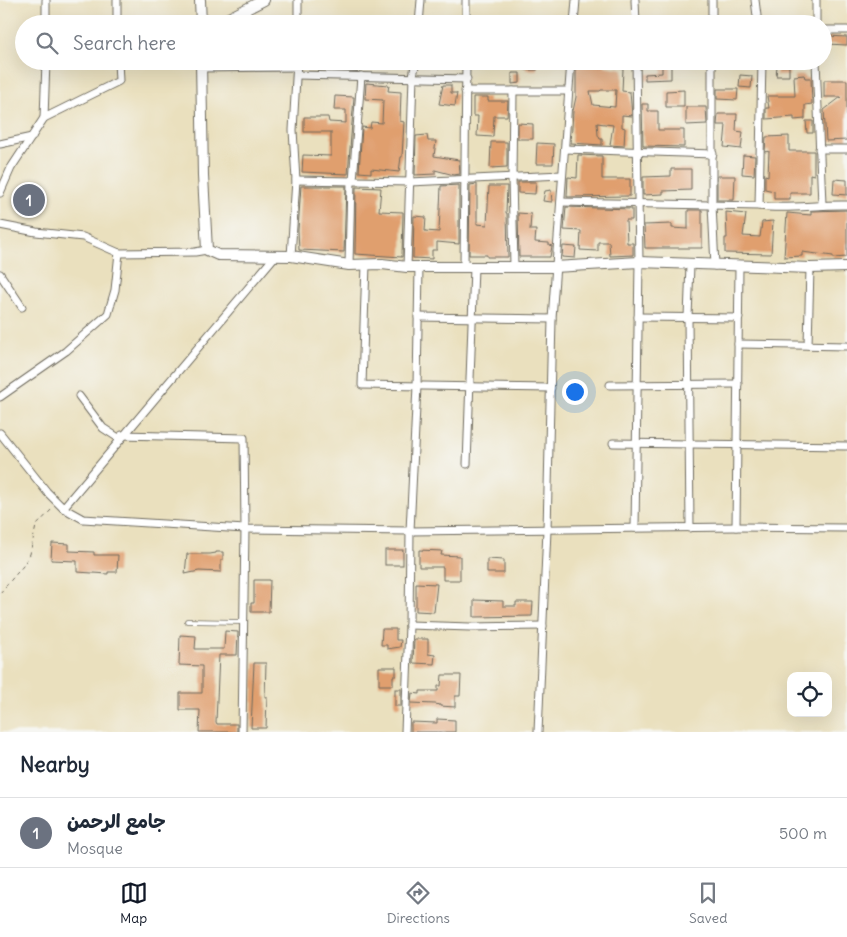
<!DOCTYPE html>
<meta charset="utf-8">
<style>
:root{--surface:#fff;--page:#f2f2f3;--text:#1f2937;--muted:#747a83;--line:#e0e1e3;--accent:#111827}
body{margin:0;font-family:Delius,"Playpen Sans Arabic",sans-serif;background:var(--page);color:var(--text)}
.controls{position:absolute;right:15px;bottom:15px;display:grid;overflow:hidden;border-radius:10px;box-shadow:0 5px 20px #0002}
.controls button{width:45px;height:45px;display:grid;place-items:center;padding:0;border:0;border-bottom:1px solid var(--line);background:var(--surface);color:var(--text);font:25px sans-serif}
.you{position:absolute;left:574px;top:391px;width:18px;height:18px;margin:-12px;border:4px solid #fff;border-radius:50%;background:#1a73e8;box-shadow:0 0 0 8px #1a73e833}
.badge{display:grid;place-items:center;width:32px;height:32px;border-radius:50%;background:var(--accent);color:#fff;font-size:16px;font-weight:700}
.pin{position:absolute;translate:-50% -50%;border:2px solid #fff;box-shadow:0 1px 5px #0006}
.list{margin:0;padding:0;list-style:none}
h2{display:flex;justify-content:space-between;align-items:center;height:65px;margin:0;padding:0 20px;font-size:21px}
h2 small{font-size:16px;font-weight:400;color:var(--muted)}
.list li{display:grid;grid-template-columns:32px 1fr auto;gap:15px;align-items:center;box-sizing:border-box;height:70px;padding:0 20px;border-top:1px solid var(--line)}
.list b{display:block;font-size:19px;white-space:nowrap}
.list p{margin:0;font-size:16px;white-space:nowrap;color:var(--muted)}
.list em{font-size:16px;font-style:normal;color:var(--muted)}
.icon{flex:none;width:28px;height:28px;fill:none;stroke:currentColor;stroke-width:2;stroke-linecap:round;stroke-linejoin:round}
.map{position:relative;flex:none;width:847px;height:732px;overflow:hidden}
.search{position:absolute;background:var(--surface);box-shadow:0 5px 20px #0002;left:15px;right:15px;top:15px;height:55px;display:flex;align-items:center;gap:12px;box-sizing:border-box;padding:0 18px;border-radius:28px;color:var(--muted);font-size:19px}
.sheet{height:135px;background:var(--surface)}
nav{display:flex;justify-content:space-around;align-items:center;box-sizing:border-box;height:70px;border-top:1px solid var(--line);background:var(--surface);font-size:14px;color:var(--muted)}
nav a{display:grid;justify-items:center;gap:2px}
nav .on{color:var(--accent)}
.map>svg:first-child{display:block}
.building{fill:#e09f6e;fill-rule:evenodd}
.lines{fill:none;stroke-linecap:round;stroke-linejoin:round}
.lane-casing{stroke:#6e6a5e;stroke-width:5.5}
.street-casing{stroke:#6e6a5e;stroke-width:9}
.secondary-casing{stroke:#6e6a5e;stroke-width:12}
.path{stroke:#6e6a5e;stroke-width:1;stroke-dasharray:4 4;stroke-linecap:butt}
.lane{stroke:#fff;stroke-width:4}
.street{stroke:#fff;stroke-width:7}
.secondary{stroke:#fff;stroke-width:10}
</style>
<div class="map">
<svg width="847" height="732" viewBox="0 0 847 732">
<rect width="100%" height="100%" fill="#f6f6f2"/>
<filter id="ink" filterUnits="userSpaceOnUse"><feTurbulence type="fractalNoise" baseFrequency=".02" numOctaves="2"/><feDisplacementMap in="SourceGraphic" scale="10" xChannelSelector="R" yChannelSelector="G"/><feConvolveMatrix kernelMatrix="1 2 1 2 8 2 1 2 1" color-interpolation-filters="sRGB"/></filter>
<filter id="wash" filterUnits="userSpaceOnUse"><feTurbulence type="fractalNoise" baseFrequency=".0096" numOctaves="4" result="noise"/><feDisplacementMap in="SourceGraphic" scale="20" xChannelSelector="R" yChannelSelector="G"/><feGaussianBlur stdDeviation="1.12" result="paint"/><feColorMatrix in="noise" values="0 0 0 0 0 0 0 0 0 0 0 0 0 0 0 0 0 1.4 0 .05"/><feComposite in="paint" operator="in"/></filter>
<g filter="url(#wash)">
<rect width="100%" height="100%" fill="#eae0be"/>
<g id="blocks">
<g class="building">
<path d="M827,36L847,37V45L827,44Z"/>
<rect x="526" y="61" width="11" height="9"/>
<path d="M576,61H605V66L623,69L622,91L630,92L632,116L622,115V127L625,128L624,146L610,145L613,125L597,123L598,135L600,139H602V145L571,143L573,111L576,97ZM601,90H616L615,107L593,105L590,91H600Z"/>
<path d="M662,63H671V79L645,80V74L662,73Z"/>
<path d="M777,66H789V76H776Z"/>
<path d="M512,73H520V83L512,84Z"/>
<path d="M740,75L752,76L751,88L739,87Z"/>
<path d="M804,75L805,78H811L812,104L805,105V119L794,120V117L766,119V108H769L767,96H795L794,76Z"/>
<path d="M824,80H847V140L826,141L824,110L841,97H824Z"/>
<path d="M366,83L389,85L388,91L401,92L400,121L404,122L402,157H401L399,172L371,169V173L359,172L362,127L370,128L371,122L382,123L383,100L365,99Z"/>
<path d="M443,85H451V93H457L455,106L439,104Z"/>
<path d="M717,89H738L737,100L717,99Z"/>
<path d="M684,90V107H666V91Z"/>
<path d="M335,96L354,97L348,174L302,172L303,155L331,156V132H304V117H328L329,122L346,123V110H334Z"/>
<path d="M473,97H488V101H508L507,116H494L493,137L477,136L478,116H473Z"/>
<path d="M642,104H648V111H658V130H684V147L643,146Z"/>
<path d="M686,107H706L707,124L686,125Z"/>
<path d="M718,114H737L736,131L743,132L741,149L724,147L726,125H717Z"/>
<path d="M806,121H813V133H807Z"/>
<path d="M518,123L533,124V139H518Z"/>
<path d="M427,135L428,141H436L434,156L459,160L460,174L454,175L435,170V174L415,175L416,136Z"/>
<path d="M789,136V151H814V175L810,174V193H790V199H774V191L765,189V175L768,176L769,151L765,152L766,137Z"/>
<path d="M491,142H507V167L490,168Z"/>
<path d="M537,143L554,144L553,164H536Z"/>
<path d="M578,155L602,156V179H630V196L567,197L568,177L577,178Z"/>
<path d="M743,155L755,156L754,175L742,174Z"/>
<path d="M671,169H691V190L663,191V194L643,195V177L671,176Z"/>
<path d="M717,176H735L734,200H717Z"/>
<path d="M834,179L847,180V195L833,194Z"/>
<path d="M518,182H536L535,194L518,193Z"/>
<path d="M477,184V224L487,225L489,186H507L506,213H507L508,257H487V255H469L470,185Z"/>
<path d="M459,185V244L437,242V250H432V259L413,258L414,216L426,217L425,231L439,232L441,186Z"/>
<path d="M301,186H346L344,252L299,250L298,230Z"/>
<path d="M356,187L381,188L379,211L403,212L402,257L355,254Z"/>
<path d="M551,190L552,202L543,201L545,191Z"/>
<path d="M566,207L632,209V220H626L627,243H633V255L610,256L609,242H598V251L580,250L581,231L564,230Z"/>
<path d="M688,210H702V248H645L644,225L672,224V228L688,229Z"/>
<path d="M847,210V257L833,258V256L802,252V256L784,257L787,213L811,215V211Z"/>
<path d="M726,212L746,214L743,236L760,237L762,222L773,221L771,254L725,253V238H727Z"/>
<path d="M518,213L531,214L530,230H536L535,242L549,243V245L552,246L550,257H519Z"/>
<path d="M563,246L576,247L575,258L562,257Z"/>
<path d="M52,543L69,544V551L94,552V555H118L117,572H108V574L77,572V561L51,560Z"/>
<rect x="385" y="550" width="18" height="15"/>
<path d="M419,550L442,551L441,555L460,556V580H443V567H419Z"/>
<path d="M216,552H223V560H221V572L199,571L185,574L187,554H210L216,553Z"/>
<path d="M487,559L504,560V573H487Z"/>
<path d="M254,580H270L269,612H251V603H254Z"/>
<path d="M416,583L437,584L434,612L416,611Z"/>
<path d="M474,600L503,601V606H516V602H533L532,616L474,617Z"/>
<path d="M382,629H396V640H401L400,647L387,649V645H381Z"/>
<path d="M225,631L238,632L237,655H219L216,722L217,724H237V732H199L200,710H180V693H202V666L179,665L180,635L196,636L195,649H224Z"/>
<path d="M414,639H428V654L435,655L434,664L413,663Z"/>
<path d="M254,663H266L265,697H267L266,728H251Z"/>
<path d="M379,667H396V676H393V685H379Z"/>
<path d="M442,675H461L460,696H455V707L440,706V705L435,704L411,703L412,693L420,694V691H438V686H441Z"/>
<rect x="395" y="689" width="6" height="17"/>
<path d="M437,719L455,720V732H411V722L437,723Z"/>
</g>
</g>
</g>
<g filter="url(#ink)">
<use href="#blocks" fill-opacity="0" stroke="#6e6a5e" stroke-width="1"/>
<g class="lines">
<defs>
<path id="lane" d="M187,621L243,622"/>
<g id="street">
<path d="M46,0V24"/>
<path d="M117,0V24"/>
<path d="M635,0L636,24"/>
<path d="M712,0V24"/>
<path d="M755,0L758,24"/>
<path d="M816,0V24"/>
<path d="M298,24V0"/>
<path d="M419,24L421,0"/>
<path d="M466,24V0"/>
<path d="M574,24L576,0"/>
<path d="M823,30H847"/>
<path d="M46,61L44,118L119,81L118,61"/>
<path d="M712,61V205L715,266"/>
<path d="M816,61L822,204"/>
<path d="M201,68L297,67"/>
<path d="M297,75L467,79"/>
<path d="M465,91H568"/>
<path d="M513,91L512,178L514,266"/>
<path d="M0,144L32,137"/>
<path d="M565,149L713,154"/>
<path d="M819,149H847"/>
<path d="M296,180L410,182L562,175"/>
<path d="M353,181L361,76"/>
<path d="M0,193L11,168L44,118"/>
<path d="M561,202L759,206C787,210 818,204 847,205"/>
<path d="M759,206L762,61"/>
<path d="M0,225L36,232L83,237L119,253L195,252L207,250"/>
<path d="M291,256L296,180L293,130L297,61"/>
<path d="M366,264L362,385L551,388"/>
<path d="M349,265L351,181"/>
<path d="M407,267L413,76L416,61"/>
<path d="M464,267L466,61"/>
<path d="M0,274L22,307"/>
<path d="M418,317L552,319"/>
<path d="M638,317L739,318"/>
<path d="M738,344L847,346"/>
<path d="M808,345L810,268"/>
<path d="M610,385L738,384"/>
<path d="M79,396L103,428L120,439"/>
<path d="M0,397L66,351L108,314L115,290L119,253"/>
<path d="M0,433L47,492L63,508L83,519L245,529L410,531L736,527L847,528"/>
<path d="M122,435L244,438L245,529L242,732"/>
<path d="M613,443L847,446"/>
<path d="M467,464L474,267"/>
<path d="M63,508L276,255"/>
<path d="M736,527L739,266"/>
<path d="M635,528L639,262L636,61"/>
<path d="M690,528L688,317L690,265"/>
<path d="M409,625L470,627L543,626"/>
<path d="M405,732L409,625L410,531L417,386L419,266"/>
<path d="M538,732L547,530L552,319L571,61"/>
</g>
<g id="secondary">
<path d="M200,0L201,24"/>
<path d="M217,24L264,0"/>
<path d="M201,61L203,176L207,250L218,255L291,256L349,265L382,264L407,267H555L639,262L810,268L847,267"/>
</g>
</defs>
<use href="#lane" class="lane-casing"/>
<use href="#street" class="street-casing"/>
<use href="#secondary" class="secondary-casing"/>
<path class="path" d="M0,593L23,566L30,554L36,526L52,509"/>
<use href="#lane" class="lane"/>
<use href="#street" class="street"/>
<use href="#secondary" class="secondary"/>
</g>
</g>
</svg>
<div class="controls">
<button><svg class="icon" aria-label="locate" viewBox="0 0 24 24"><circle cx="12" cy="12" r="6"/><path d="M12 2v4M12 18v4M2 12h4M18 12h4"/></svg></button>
</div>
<div class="you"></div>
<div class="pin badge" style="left:29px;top:200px;background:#6b7280">1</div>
<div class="search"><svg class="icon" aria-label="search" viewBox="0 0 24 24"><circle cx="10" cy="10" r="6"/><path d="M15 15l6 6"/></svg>Search here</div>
</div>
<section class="sheet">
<h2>Nearby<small></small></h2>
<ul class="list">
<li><span class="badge" style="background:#6b7280">1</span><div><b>جامع الرحمن</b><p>Mosque</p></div><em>500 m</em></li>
</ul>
</section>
<nav>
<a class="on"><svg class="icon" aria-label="map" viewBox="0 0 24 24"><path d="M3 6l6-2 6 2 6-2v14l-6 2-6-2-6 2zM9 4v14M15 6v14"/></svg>Map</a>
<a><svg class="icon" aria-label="directions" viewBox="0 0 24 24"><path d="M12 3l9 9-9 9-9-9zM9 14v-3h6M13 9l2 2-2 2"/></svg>Directions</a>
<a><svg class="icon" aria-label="saved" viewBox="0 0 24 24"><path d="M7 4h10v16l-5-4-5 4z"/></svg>Saved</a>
</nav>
